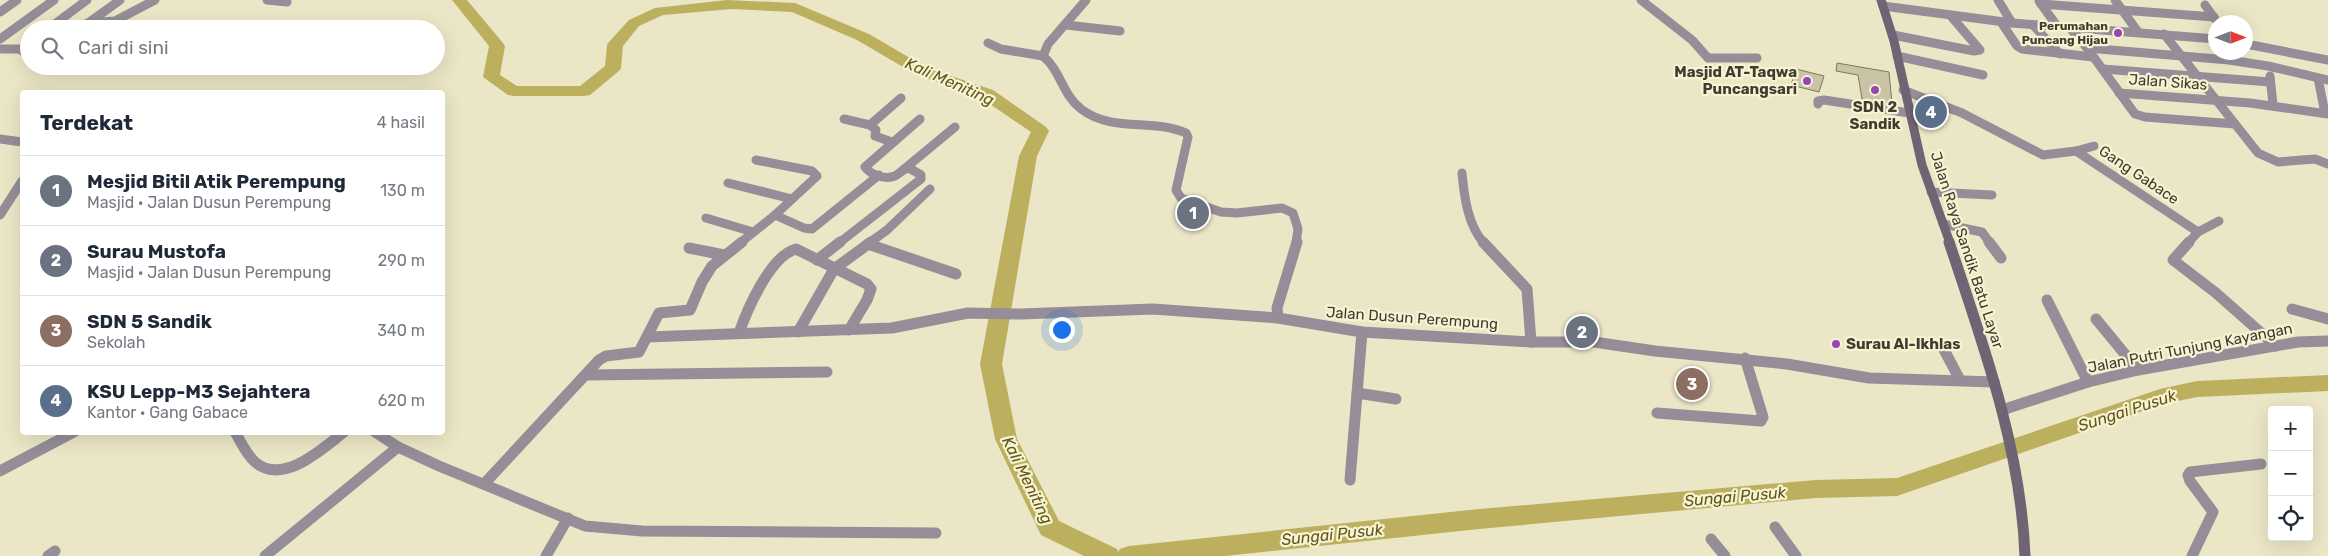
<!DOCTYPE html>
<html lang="id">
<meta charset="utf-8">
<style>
:root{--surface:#fff;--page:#f6f6f7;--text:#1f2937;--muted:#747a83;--line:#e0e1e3;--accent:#111827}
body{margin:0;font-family:Rubik,sans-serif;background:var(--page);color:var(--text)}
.controls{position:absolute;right:15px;bottom:15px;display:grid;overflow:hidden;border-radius:5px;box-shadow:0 5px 20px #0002}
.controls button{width:45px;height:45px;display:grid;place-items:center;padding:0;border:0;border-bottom:1px solid var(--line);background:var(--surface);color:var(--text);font:25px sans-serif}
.compass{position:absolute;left:2208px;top:15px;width:45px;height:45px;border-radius:50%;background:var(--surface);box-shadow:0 5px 20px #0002;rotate:90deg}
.you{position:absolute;left:1061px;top:329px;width:18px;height:18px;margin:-12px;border:4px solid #fff;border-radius:50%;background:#1a73e8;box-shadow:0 0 0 8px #1a73e833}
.badge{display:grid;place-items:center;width:32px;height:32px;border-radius:50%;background:var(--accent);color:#fff;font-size:16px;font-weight:700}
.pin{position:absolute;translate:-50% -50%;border:2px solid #fff;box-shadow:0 1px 5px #0006}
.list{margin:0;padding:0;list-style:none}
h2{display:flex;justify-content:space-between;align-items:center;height:65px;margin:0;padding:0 20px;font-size:21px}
h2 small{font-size:16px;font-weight:400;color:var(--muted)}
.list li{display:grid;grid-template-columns:32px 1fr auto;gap:15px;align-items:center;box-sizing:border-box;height:70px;padding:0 20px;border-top:1px solid var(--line)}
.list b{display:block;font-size:19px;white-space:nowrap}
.list p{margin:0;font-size:16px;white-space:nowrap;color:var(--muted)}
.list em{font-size:16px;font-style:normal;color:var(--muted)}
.icon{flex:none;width:28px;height:28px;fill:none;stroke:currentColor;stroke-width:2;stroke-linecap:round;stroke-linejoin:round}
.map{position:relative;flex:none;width:2328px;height:556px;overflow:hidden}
.search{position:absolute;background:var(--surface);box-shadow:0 5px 20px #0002;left:20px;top:20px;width:425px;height:55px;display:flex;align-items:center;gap:12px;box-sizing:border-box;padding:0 18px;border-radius:28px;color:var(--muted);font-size:19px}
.panel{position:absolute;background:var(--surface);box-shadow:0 5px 20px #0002;left:20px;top:90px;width:425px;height:345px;border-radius:5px}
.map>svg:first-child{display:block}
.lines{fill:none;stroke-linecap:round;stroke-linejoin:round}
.river{fill:#bcb05e;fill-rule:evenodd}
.building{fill:#c8c4a5;stroke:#7c795c}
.minor-far1{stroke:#958d98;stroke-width:9}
.minor{stroke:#958d98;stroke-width:11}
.tertiary{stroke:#958d98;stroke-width:11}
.secondary-far1{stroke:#6f6474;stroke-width:9}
.secondary{stroke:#6f6474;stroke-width:11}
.poi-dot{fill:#9844b3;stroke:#f7f3d3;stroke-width:2}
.labels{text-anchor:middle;stroke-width:4.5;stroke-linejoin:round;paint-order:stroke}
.far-poi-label{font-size:12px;font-weight:bold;fill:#3e3d30;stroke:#f7f3d3;text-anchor:end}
.poi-label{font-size:15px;font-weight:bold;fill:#3e3d30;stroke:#f7f3d3;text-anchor:end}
.street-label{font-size:15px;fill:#3e3d30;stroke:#f7f3d3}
.water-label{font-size:16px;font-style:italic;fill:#60571a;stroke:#f7f3d3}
</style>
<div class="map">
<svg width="2328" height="556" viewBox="0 0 2328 556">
<rect width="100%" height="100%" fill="#eae6c6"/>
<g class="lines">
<path class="river" d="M452,0H467L503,43L505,46L500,75L517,86H580L605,66L607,45L609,42L629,20L655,8L727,0L795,3L869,34L927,68L993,90L1046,127L1049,131L1037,156L1002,364L1017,439L1059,521L1117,549L1118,552L1120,549L1129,546L1479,509L1816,480L1897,478L2160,389L2197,381L2328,375V391L2197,397L2163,404L1897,496L1816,498L1479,529L1225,556H1084L1041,535L995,439L980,364L1019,156L1031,132L981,98L915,74L857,40L792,12L732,9L663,15L639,26L623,46L621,68L619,71L590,95L584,96H514L508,95L483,77L489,46Z"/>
</g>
<g class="building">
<path d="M1837,63L1889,72L1892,104L1862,99L1858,75L1836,71Z"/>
<path d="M1796,69L1824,76L1819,92L1791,85Z"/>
</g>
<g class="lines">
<g class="minor-far1">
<path d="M267,0L287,2"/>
<path d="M1086,0L1048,44L1043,56C1061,71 1062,94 1081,109C1113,133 1152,118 1186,133L1188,137L1176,190L1181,198L1221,212L1237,213L1282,208L1293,213L1298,229L1296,243"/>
<path d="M1641,0L1692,40L1708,58H1757"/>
<path d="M1998,0L2012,23"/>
<path d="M2115,0L2138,32"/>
<path d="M2039,1L2057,26"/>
<path d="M2041,4L2214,17"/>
<path d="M2205,5L2215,19"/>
<path d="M1883,6L2012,23L2216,39"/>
<path d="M0,12L17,0"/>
<path d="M2001,22L2017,46L2022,49L2093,57"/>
<path d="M88,23L115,21L155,0"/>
<path d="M1066,25L1120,31"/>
<path d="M2033,25L2060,54"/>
<path d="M2069,27L2087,48L2135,114L2145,117L2235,124"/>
<path d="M48,29L87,0"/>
<path d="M80,29L120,0"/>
<path d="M2164,34L2258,153L2278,162L2315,159L2328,164"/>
<path d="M1893,35L1974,51L1980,50L1950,15"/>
<path d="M0,39L54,0"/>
<path d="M988,43L1001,49L1043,56"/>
<path d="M2246,44L2328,60"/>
<path d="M2087,48L2229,60L2268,66L2328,80"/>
<path d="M0,49H19L29,55"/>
<path d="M1897,56L1983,75"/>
<path d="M2103,69L2270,82"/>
<path d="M2270,76L2273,105"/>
<path d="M2318,78L2325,113"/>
<path d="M1903,90L1962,113L2043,155L2076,151L2198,232L2188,243"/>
<path d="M2119,93L2250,103L2328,114"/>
<path d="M1818,104V101L1824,100L1909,113"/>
<path d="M844,119L870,125L876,130L875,136L892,142"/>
<path d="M870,125L901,98"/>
<path d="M0,139L22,142"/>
<path d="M2076,151L2094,146"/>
<path d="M903,170L955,127"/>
<path d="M1462,173C1464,196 1468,226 1484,243"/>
<path d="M728,183L792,199"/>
<path d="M1931,192L1992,195"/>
<path d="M0,215L22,181"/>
<path d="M775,215L804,228L812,229L879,175"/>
<path d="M706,218L753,232"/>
<path d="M1943,224L1982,232L1990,243"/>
<path d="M2198,232L2219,221"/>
<path d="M740,243L775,215L817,176L812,171L756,160"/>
<path d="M839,243L921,179V175L909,168C903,169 900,173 895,176C885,180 871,175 865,167L920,119"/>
<path d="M869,243L887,230L930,189"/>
</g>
<g class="minor">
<path d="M1297,242L1277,308L1278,318L1362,332L1531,342H1594L1655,351L1787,364L1869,378L1994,382"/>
<path d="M1483,242L1527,289L1531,342"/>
<path d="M1989,242L2001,258"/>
<path d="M2189,242L2173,260L2216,293L2276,346"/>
<path d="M868,244L956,274"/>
<path d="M689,248L724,255"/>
<path d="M817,260L840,242"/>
<path d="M2047,300L2088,382"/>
<path d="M2292,309L2328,319"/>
<path d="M2096,319L2138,370"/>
<path d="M798,332L834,269L871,242"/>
<path d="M739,333C747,310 770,256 796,249L867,284L871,289L867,300L849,330"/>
<path d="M647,337L892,328L968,313L1021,314L1153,309L1278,318"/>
<path d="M1941,344L1960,380"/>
<path d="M587,375L827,372"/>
<path d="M1357,393L1396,399"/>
<path d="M1657,413L1761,421L1763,417L1745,358"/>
<path d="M235,432C241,442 246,454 255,462C283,486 322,449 344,432"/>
<path d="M375,432L398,447L439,466L585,526L642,531L936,533"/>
<path d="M0,471L74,432"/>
<path d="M1350,480L1362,332"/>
<path d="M484,484L599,360L606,356L639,352L659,313L690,310L702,282L712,266L742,242"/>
<path d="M1775,527L1796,556"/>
<path d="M1711,539L1725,556"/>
<path d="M48,556L55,551"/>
<path d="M265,556L398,447"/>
<path d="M546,556L568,518"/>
<path d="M2192,556L2213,512L2190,481L2188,475L2190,472L2261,464"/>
</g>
<path class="tertiary" d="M2002,410L2088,382L2138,370L2298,342L2328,341"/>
<path class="secondary-far1" d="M1881,0L1894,41L1922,165L1950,243"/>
<path class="secondary" d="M1949,242C1983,344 2021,448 2025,556"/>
</g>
<g class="poi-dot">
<circle cx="2118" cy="33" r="5"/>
<circle cx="1807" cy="81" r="5"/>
<circle cx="1875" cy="90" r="5"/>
<circle cx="1836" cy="344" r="5"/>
</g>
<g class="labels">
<g class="far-poi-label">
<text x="2108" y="30">Perumahan<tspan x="2108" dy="14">Puncang Hijau</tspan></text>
</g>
<g class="poi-label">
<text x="1797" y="77">Masjid AT-Taqwa<tspan x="1797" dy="17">Puncangsari</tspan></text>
<text x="1875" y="112" text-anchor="middle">SDN 2<tspan x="1875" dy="17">Sandik</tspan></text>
<text x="1846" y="349" text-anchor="start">Surau Al-Ikhlas</text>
</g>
<g class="street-label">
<text transform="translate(2168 82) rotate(4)" y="5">Jalan Sikas</text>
<text transform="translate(2139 175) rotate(34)" y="5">Gang Gabace</text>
<text transform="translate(1967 250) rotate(72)" y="5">Jalan Raya Sandik Batu Layar</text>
<text transform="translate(1412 318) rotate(4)" y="5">Jalan Dusun Perempung</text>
<text transform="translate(2190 348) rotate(-11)" y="5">Jalan Putri Tunjung Kayangan</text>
</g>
<g class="water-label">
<text transform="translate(950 81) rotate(24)" y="6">Kali Meniting</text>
<text transform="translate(2127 410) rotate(-18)" y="6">Sungai Pusuk</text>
<text transform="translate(1028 480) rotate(64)" y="6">Kali Meniting</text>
<text transform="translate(1735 496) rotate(-5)" y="6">Sungai Pusuk</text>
<text transform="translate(1332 534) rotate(-6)" y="6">Sungai Pusuk</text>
</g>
</g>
</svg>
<div class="controls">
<button>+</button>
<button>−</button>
<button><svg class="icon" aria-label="locate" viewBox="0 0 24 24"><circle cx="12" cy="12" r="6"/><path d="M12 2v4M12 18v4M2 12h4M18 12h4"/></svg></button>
</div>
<svg class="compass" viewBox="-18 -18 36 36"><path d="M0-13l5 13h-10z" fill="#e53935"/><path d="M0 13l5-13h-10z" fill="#747a83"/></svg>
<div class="you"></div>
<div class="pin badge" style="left:1193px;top:213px;background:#6b7280">1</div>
<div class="pin badge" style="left:1582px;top:332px;background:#6b7280">2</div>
<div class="pin badge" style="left:1692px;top:384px;background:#8d6e63">3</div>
<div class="pin badge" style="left:1931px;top:112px;background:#5c6f8a">4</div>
<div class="search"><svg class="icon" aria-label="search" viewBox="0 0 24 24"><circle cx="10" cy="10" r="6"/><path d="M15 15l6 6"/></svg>Cari di sini</div>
<section class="panel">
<h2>Terdekat<small>4 hasil</small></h2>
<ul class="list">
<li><span class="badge" style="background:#6b7280">1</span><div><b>Mesjid Bitil Atik Perempung</b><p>Masjid · Jalan Dusun Perempung</p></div><em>130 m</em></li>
<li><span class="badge" style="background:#6b7280">2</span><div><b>Surau Mustofa</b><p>Masjid · Jalan Dusun Perempung</p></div><em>290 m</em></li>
<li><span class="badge" style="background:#8d6e63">3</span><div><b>SDN 5 Sandik</b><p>Sekolah</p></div><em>340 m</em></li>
<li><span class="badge" style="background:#5c6f8a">4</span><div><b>KSU Lepp-M3 Sejahtera</b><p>Kantor · Gang Gabace</p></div><em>620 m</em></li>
</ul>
</section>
</div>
